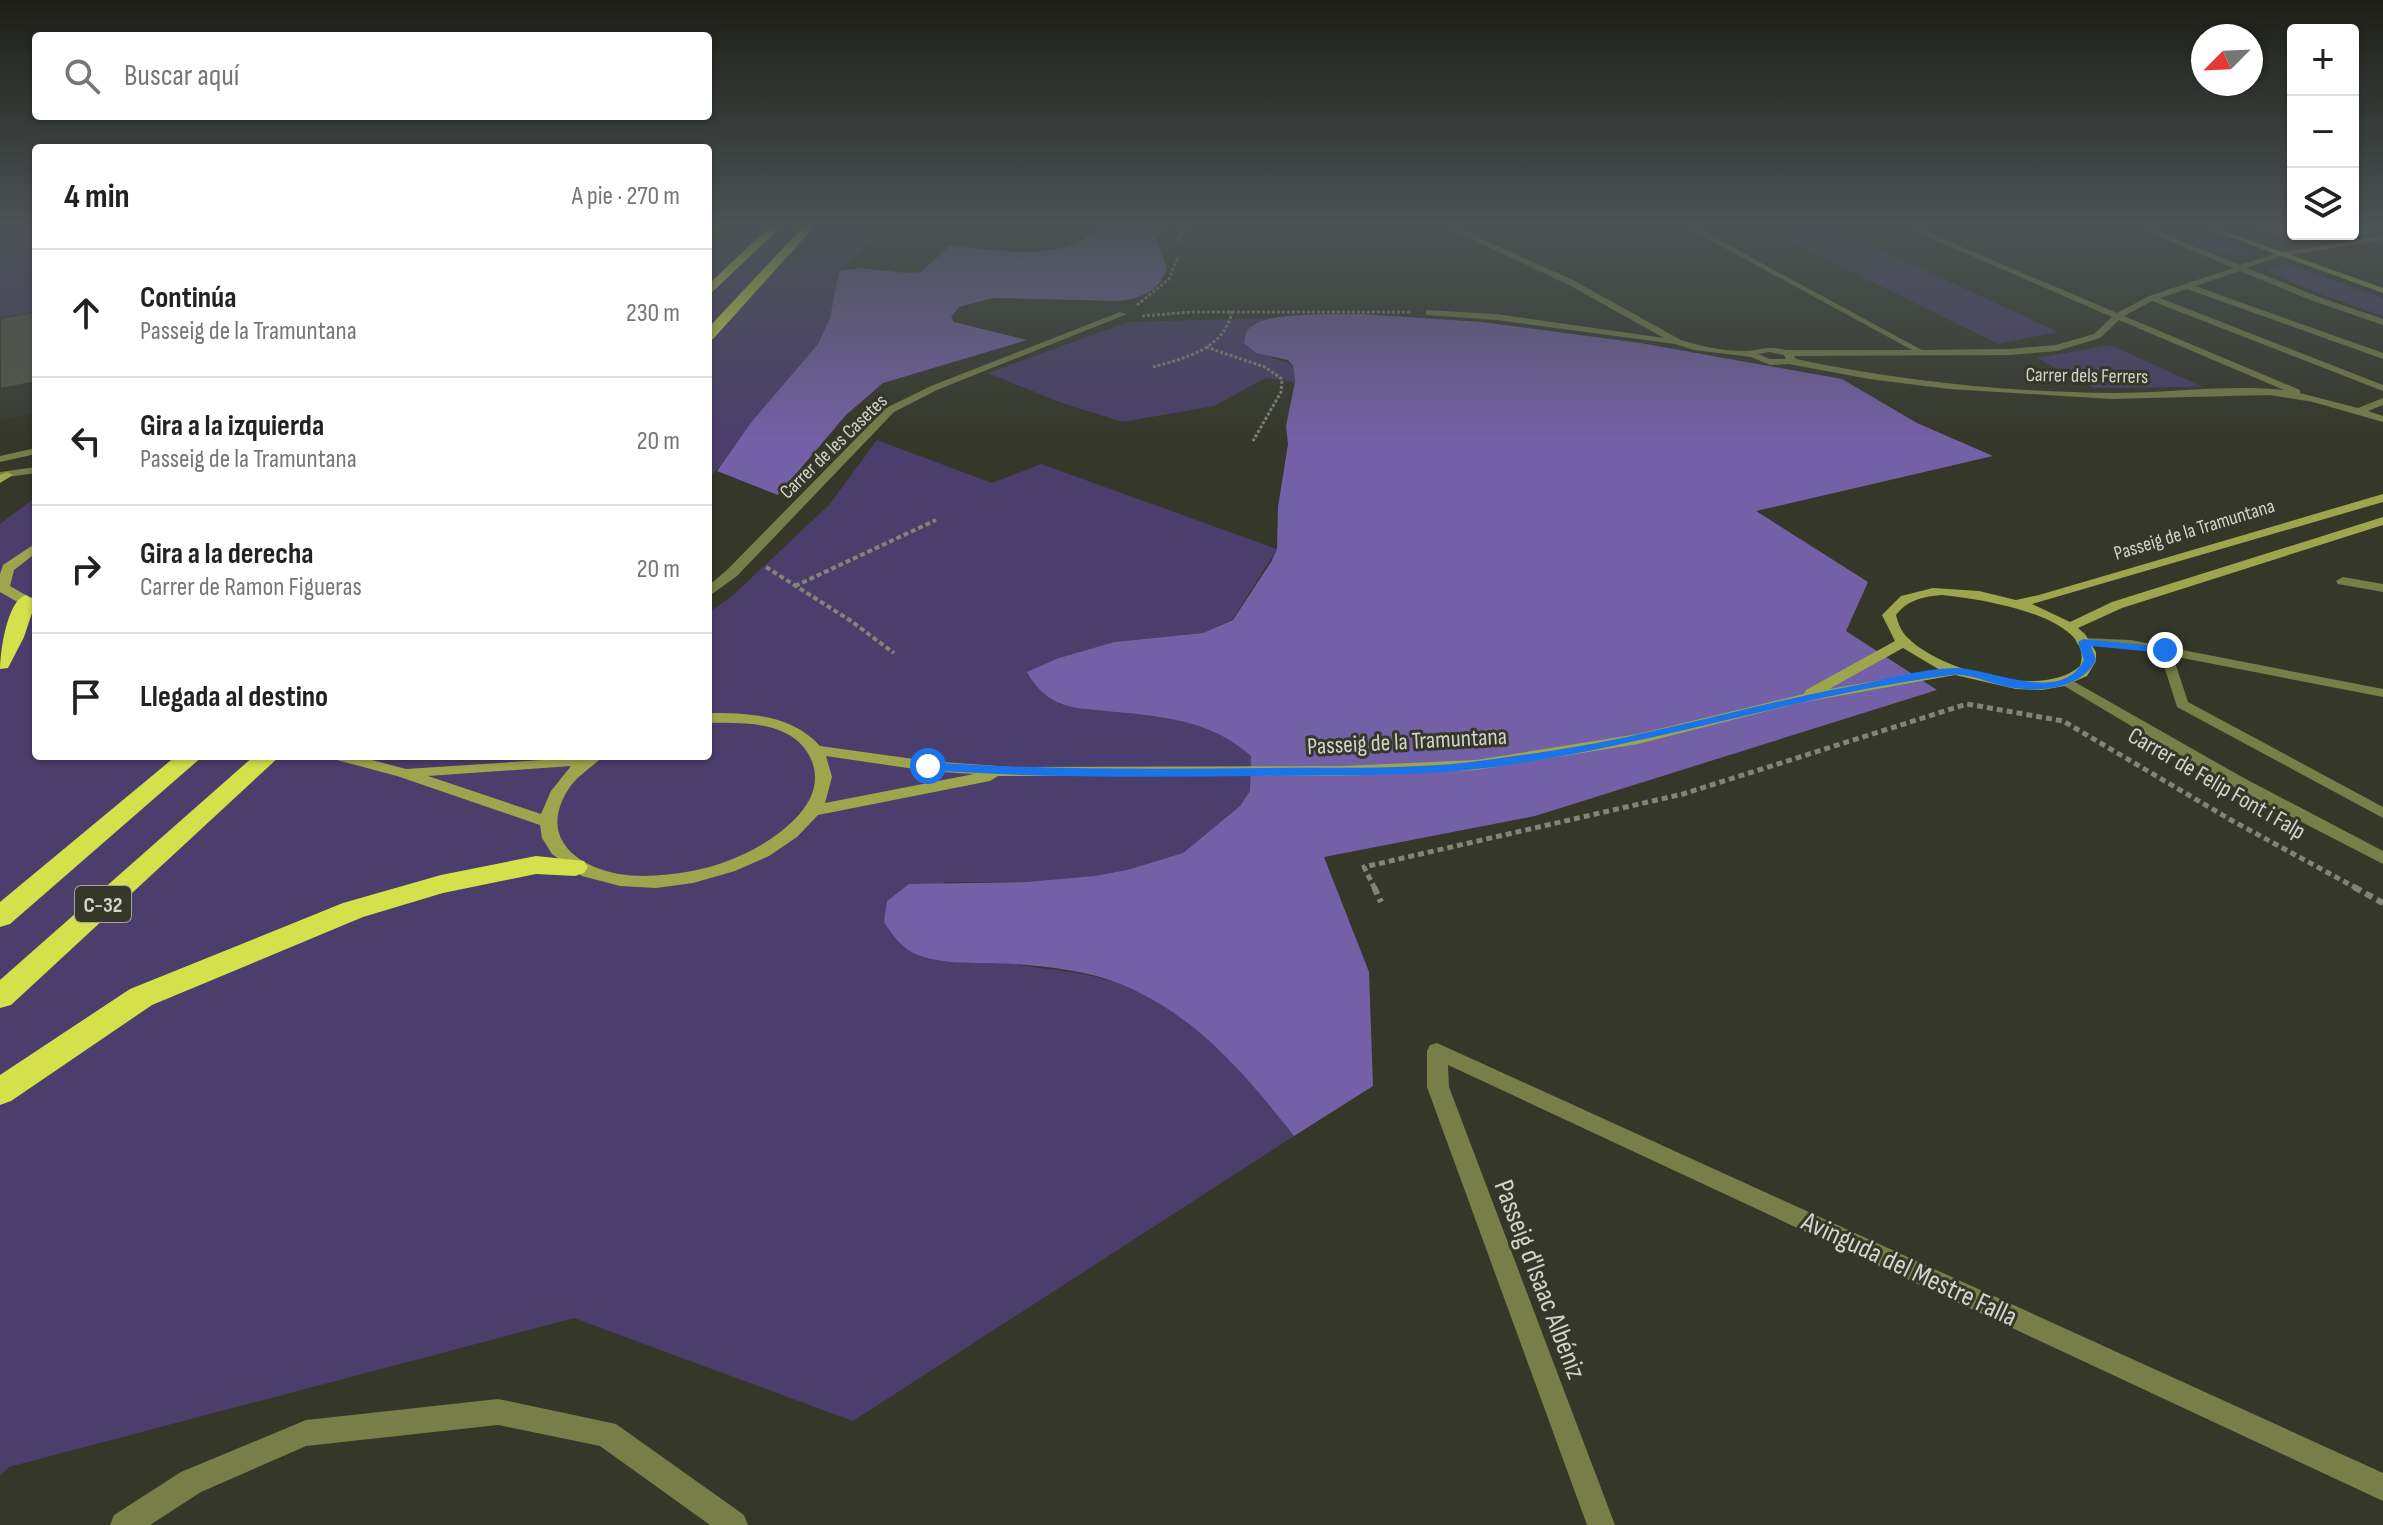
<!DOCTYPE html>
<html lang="es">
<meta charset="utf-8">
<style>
:root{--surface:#fff;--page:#f2f2f2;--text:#222;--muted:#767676;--line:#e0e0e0}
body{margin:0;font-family:"Sofia Sans Condensed",sans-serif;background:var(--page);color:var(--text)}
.controls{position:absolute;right:24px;top:24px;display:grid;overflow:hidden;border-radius:8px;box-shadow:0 2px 6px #0004}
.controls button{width:72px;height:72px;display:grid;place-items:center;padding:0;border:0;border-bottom:2px solid var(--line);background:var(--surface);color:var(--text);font:40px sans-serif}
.compass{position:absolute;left:2191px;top:24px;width:72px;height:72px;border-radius:50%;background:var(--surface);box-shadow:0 2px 6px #0004;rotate:246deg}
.stop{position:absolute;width:24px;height:24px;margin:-18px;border:6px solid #1a73e8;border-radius:50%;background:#fff}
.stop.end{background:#1a73e8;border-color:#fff;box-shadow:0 2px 8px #0008}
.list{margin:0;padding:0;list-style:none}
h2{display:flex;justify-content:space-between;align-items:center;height:104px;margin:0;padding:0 32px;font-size:34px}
h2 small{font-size:26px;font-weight:400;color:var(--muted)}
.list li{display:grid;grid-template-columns:52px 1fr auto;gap:24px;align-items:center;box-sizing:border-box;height:128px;padding:0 32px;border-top:2px solid var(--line)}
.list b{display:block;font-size:30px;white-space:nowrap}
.list p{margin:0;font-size:26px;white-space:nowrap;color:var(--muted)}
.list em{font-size:26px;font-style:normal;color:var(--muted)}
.icon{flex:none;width:44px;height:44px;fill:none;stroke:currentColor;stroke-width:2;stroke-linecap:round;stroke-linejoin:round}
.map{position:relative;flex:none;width:2383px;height:1525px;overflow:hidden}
.search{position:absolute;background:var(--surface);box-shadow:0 2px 6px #0004;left:32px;top:32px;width:680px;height:88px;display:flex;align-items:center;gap:20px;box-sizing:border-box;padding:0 28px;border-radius:8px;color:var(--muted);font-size:30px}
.panel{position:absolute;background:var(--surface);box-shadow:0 2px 6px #0004;left:32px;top:144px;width:680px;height:616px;border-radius:8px}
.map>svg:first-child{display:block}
.green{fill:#4b3e6c}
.forest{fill:#7460a6}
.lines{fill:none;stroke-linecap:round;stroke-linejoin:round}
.path-far3{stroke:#828479;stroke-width:3;stroke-dasharray:3 2;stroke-linecap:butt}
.path-far2{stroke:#828479;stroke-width:4;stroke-dasharray:5 3;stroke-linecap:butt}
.path-far1{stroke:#828479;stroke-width:5;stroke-dasharray:6 4;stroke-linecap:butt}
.path{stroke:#828479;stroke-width:6;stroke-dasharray:8 5;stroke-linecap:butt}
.lane{fill:#787e48;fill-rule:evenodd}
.street{fill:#787e48;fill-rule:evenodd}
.secondary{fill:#9da64d;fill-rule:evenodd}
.highway{fill:#d4e14b;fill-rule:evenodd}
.wall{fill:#474a3c}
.shaded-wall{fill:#3a3c31}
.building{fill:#535646;stroke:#3a3c31;stroke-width:2}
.route{fill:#1a73e8}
.labels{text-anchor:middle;stroke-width:6;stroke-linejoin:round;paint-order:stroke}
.far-street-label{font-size:20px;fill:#d2d4cb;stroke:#353729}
.shield{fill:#353729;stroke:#a3a59a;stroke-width:2}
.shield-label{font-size:22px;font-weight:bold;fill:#d2d4cb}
.street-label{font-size:24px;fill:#d2d4cb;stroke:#353729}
.near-street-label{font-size:28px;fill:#d2d4cb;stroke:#353729}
</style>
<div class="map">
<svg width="2383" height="1525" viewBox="0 0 2383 1525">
<rect width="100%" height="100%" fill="#353729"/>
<g class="green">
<path d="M0,227H36V315L0,325Z"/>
<path d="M732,227L886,229L839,271L830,318L818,344L753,420L736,448L708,479V251Z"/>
<path d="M1761,227H1832L2058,332L1998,344Z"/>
<path d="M2153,227H2186L2254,252C2221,264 2184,240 2153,227Z"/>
<path d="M2287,264L2383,298V316L2320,294L2266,270Z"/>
<path d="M1275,318L1253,324L1246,334C1253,341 1262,353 1271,357C1290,366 1292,356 1295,382L1265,378L1214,406L1123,422L1062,403L988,373L1128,322Z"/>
<path d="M2110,345L2203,387L2094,388L2037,358Z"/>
<path d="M877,440L992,483L1041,464L1277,549L1233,619L1203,633L1114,642L1059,658V704C1125,715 1199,709 1251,756V791L1240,806L1183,853L1127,870L1094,876L1026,882H944L1018,965C1052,970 1088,972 1121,984C1196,1014 1246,1075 1294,1136L853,1421L574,1318L9,1467L0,1475V524L36,497V756H708V613L731,597L829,505Z"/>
</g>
<g class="forest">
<path d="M1096,227H1165L1156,238L1167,269C1158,292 1142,298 1119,301L993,298L959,307L951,317L954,322L1027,340L883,383L846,415L778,495L717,471L753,420L818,344L830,318L839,271L861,268L906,273L921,272L950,245C989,250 1070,264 1096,227Z"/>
<path d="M1361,314L1482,322L1640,343L1842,379L1917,423L1993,456L1756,511L1868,582L1846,631L1937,690L1535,816L1324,857L1369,972L1373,1086L1294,1136C1244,1073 1199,1018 1123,985C1090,971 1050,967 1015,964C984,962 948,966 918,955C902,949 893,936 884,922L887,901L909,884L1026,882L1094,876L1127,870L1183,853L1240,806L1250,791L1251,756C1210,719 1159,716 1106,711C1091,709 1070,709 1057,702C1043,695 1034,685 1027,672L1059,658L1114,642L1203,633L1233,620L1271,562L1277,549L1278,507L1288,444L1286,426L1295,382L1293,366L1288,360L1256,353L1244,343C1245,336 1246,330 1252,326C1270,311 1336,315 1361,314Z"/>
</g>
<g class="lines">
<g class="path-far3">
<path d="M1137,305L1169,279L1178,256"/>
<path d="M1142,316L1192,312H1412"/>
<path d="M1206,347L1265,367L1282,379L1281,392L1253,441"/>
<path d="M1153,367C1185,358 1225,349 1232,311"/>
</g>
<g class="path-far2">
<path d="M766,567L851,621L894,653"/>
<path d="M795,586L936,520"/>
</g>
<path class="path-far1" d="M1375,889L1364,867L1683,794L1967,704L2063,721L2231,820L2358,889"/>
<g class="path">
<path d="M1374,887L1381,902"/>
<path d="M2354,887L2383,903"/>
</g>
<path class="lane" d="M2165,646L2171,650L2188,702L2383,807V818L2177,707L2159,650Z"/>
<g class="street">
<path d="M1180,227H1188L1180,241H1174Z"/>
<path d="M1446,227H1455L1573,280L1681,340C1700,346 1727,352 1748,351C1764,349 1770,346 1787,350H1912L1686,227H1695L1922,350L2009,349L2056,345L2094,334L2112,317L1905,227H1915L2117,313L2149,296L2233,268L2137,227H2147L2240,265L2278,253L2383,236V240L2279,257L2247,268L2319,297L2383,319V325L2313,301L2240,271L2195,286L2383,353V359L2187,289L2160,298L2383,385V391L2152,301L2124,316L2300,390V393L2358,408L2383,398V405L2368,411L2383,416V422L2313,402L2270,395L2111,399L1949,389L1869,379L1789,364L1770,365L1751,357L1694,350L1675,344L1496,320L1429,315L1426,314V310L1496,314L1664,338L1567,284ZM2119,320L2284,390C2227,384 2170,393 2113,393C2006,392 1900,381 1796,359L1794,356L2009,355L2057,351L2100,338ZM1769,352L1784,355L1786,359H1770L1758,354Z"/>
<path d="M1120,312L1127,314L937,390L894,412L737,576L708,597V586L727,570L886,408L931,386Z"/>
<path d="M36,448V454L0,462V456Z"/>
<path d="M36,467V473L0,478V472Z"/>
<path d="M2343,577L2383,584V592L2338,584L2336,581Z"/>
<path d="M2083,638L2131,640L2383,689V697L2131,648L2078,645L2076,642L2078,639Z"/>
<path d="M2066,677L2242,777L2383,851V864L2230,785L2061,684L2059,681L2061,678Z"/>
<path d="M1437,1043L2383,1473V1501L1448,1065L1449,1087L1615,1525H1587L1427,1087V1051L1430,1045Z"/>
<path d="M498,1399L616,1424L744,1515L748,1525H710L600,1446L498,1425L306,1446L201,1492L150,1525H110L114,1515L181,1472L306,1420Z"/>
</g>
<g class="secondary">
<path d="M2202,227H2213L2383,288V293Z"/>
<path d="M7,472L13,475L0,483V475Z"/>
<path d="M2383,494V502L2032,604L2070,622L2112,602L2383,517V525L2122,608L2078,628L2085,634L2096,652V661L2087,676L2064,686L2042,690L2016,689L1955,675L1799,703L1638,744L1476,770L1342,776H998L990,781L818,815L797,837L769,856L735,871L693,883L656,888L620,886L582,876L552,854L542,838L540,825L397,776L333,759L331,756H357L406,769L603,756C592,768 577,775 568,790C539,836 574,866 619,874C642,878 669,875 692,871C729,864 768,846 795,819C811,803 821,782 811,759C794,721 743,722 708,723V713C748,713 791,714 820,746L928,761L1011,767L1342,766L1476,760L1638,734L1804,694L1806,690L1895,641L1882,615L1901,596L1933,588L1979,591L2016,600L2039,595ZM1941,595C1974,598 2097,615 2080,666C2043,700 1938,670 1907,637C1901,631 1898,623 1896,615C1908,600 1922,597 1941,595ZM1903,648L1940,670L1829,689ZM826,756L928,771L974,774L825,803L832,777ZM571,766L551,791L541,814L428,776Z"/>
<path d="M36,543V553L14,570L10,586L29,597L36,598V606L21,604L0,592V574L3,565Z"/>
</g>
<g class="highway">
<path d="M769,227H781L708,296V285Z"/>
<path d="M803,227H814L713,339L708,340V328Z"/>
<path d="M26,595L36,601L24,637L8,668L0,669C0,652 7,600 26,595Z"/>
<path d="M176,756H203L10,924L0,927V902Z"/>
<path d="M254,756H280L11,1005L0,1008V980Z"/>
<path d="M536,856L584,861L588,867L584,873L575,876L536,874L443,893L363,917L152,1005L11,1101L0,1105V1075L130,989L343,903L441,875Z"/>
</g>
</g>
<path class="wall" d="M2247,227H2293V234H2353V227H2383V234L2273,237Z"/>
<path class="shaded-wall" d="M36,382V413L2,420L0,416V389Z"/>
<g class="building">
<path d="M2271,227H2293V229H2277Z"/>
<path d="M36,312V382L0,389V318Z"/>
</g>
<linearGradient id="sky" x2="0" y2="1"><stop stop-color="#1d1e17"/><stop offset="0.51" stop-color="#4b5354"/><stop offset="1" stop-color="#4b5354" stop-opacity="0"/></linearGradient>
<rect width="2383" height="441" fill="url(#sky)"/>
<path class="route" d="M2083,639L2165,647L2170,650L2165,653L2091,646L2096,660C2080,691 2035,693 2004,686C1988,682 1967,673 1951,675C1791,696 1638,750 1477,769C1406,777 1332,775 1260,776C1149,777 1039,778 928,770L921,766L928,762C1041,770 1154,769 1267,768C1337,767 1410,770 1479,761C1532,754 1588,746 1640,734C1709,719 1777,700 1847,687C1881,681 1919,669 1954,668C1989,667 2061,706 2084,660L2078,642Z"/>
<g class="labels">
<g class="far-street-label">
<text transform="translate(2087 375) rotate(1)" y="7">Carrer dels Ferrers</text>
<text transform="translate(833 446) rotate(-44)" y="7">Carrer de les Casetes</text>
<text transform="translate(2194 529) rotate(-17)" y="7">Passeig de la Tramuntana</text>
</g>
<rect class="shield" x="75" y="886" width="56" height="36" rx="6"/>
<g class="shield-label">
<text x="103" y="912">C-32</text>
</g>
<g class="street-label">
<text transform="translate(1407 741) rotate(-3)" y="8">Passeig de la Tramuntana</text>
<text transform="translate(2217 783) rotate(30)" y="8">Carrer de Felip Font i Falp</text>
</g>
<g class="near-street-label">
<text transform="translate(1910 1268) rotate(25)" y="10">Avinguda del Mestre Falla</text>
<text transform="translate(1541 1279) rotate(69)" y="10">Passeig d'Isaac Albéniz</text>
</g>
</g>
</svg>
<div class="controls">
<button>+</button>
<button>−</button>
<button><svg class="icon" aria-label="layers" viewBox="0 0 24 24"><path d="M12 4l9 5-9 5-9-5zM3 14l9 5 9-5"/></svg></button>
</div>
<svg class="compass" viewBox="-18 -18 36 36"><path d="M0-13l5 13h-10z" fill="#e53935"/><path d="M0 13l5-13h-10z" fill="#767676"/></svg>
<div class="stop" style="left:928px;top:766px"></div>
<div class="stop end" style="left:2165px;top:650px"></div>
<div class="search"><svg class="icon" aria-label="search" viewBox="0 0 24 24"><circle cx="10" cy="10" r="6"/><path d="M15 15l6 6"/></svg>Buscar aquí</div>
<section class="panel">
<h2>4 min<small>A pie · 270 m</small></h2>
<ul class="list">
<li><svg class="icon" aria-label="ahead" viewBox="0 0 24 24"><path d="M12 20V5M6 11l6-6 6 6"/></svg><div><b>Continúa</b><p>Passeig de la Tramuntana</p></div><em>230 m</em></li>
<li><svg class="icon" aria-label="left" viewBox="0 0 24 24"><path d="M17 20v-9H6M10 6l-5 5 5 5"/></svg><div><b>Gira a la izquierda</b><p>Passeig de la Tramuntana</p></div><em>20 m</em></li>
<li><svg class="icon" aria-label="right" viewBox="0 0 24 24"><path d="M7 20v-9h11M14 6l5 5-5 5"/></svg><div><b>Gira a la derecha</b><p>Carrer de Ramon Figueras</p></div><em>20 m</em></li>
<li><svg class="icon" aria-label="arrive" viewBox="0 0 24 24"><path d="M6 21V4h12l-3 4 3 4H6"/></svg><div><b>Llegada al destino</b></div></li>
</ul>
</section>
</div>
